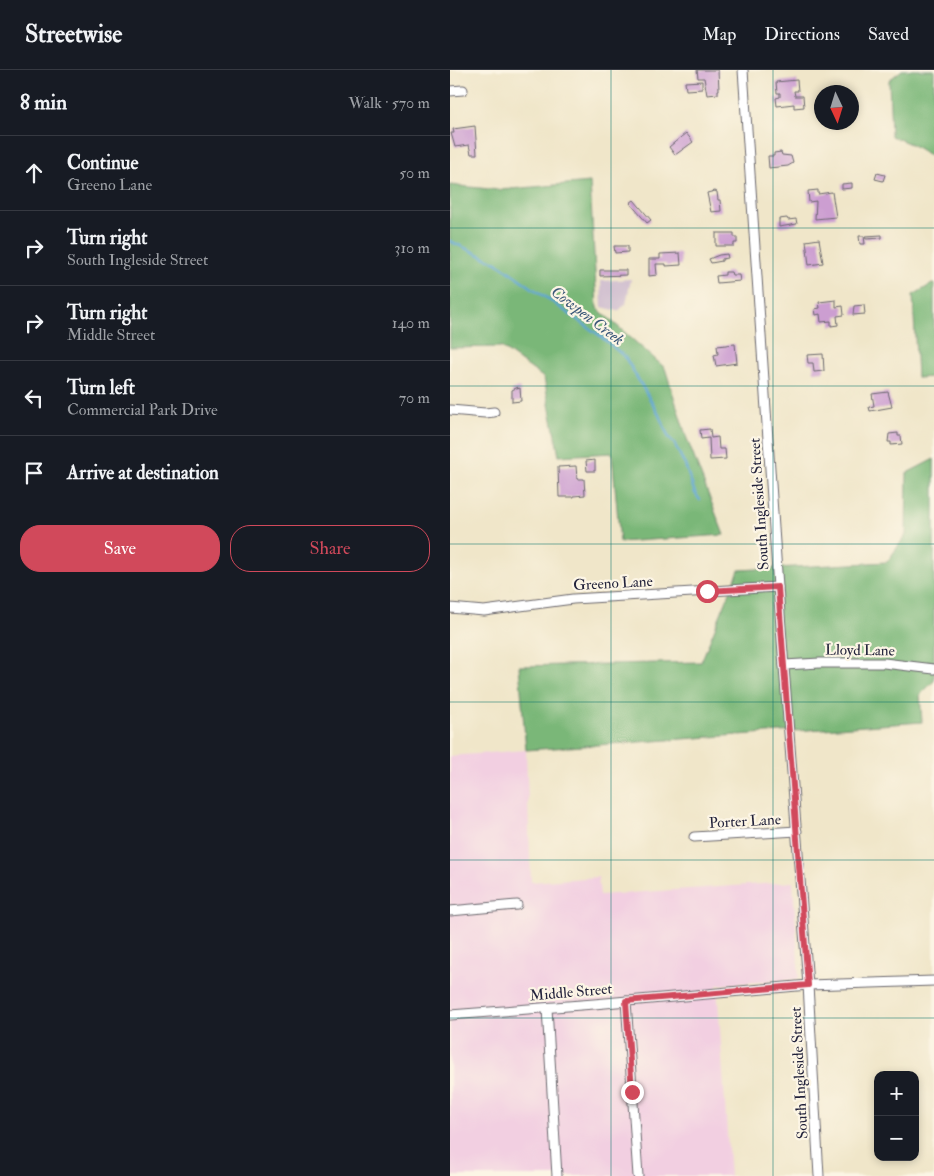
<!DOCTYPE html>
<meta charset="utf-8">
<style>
:root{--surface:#171b24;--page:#242831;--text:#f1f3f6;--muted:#9ea1a6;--line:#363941;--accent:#d1495b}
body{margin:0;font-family:"IM FELL Double Pica",serif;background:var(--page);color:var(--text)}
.controls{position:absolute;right:15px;bottom:15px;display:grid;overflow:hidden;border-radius:10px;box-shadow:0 2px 8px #0003}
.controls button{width:45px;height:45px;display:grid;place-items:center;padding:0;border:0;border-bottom:1px solid var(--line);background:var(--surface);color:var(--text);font:25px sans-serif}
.compass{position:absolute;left:364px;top:15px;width:45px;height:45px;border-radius:50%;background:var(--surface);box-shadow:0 2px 8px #0003;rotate:176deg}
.stop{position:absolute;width:15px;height:15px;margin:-11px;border:4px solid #d1495b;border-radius:50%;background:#fff}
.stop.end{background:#d1495b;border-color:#fff;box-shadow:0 1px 5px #0008}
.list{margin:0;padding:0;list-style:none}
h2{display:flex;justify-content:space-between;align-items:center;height:65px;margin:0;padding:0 20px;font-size:21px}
h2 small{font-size:16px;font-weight:400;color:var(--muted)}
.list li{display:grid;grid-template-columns:32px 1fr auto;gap:15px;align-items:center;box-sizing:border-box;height:75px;padding:0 20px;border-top:1px solid var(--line)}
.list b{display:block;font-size:19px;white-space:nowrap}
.list p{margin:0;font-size:16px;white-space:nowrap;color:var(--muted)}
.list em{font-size:16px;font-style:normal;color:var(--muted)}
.actions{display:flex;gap:10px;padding:15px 20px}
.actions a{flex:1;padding:11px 0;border:1px solid var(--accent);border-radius:20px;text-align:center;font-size:18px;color:var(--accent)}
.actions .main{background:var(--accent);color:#fff}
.icon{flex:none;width:28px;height:28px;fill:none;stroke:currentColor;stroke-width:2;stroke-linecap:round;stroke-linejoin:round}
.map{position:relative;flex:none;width:484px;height:1106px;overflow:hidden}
header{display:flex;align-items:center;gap:30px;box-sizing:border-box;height:70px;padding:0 25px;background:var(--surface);border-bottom:1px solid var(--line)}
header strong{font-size:24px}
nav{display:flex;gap:28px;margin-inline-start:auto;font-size:18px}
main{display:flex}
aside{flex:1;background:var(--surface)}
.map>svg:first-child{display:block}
.built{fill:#f2cfe1}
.industrial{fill:#cfbdcf}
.forest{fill:#7ab778;stroke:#4e6c5a}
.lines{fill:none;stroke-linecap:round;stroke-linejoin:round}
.stream{stroke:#5ca4d3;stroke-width:2.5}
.building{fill:#cc9ed1}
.minor-casing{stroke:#6a676d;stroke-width:11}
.minor{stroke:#fff;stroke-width:9}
.route{stroke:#d1495b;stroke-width:6}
.grid{fill:none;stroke:#0f766e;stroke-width:1;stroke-opacity:0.55}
.labels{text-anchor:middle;stroke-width:4.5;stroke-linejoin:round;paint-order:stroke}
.street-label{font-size:15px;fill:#22223b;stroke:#fcf5e5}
.water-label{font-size:16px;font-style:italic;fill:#395678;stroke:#fcf5e5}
</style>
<header>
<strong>Streetwise</strong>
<nav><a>Map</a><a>Directions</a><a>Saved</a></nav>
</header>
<main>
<aside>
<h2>8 min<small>Walk · 570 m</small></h2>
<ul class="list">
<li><svg class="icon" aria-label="ahead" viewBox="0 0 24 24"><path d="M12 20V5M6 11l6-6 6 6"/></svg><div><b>Continue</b><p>Greeno Lane</p></div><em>50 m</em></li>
<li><svg class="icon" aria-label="right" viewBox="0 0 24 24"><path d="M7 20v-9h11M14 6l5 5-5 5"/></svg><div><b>Turn right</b><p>South Ingleside Street</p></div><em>310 m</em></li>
<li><svg class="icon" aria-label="right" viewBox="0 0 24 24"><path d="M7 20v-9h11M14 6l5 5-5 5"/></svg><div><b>Turn right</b><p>Middle Street</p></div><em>140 m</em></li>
<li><svg class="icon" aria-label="left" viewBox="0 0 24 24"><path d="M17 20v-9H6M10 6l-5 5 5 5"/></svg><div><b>Turn left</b><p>Commercial Park Drive</p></div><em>70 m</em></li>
<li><svg class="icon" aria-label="arrive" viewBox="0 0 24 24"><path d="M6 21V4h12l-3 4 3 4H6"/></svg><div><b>Arrive at destination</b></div></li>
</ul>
<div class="actions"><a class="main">Save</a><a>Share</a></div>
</aside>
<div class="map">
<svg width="484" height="1106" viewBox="0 0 484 1106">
<rect width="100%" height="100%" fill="#fcf5e5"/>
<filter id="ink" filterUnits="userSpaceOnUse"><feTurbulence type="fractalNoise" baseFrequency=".02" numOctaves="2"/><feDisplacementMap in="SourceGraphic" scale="10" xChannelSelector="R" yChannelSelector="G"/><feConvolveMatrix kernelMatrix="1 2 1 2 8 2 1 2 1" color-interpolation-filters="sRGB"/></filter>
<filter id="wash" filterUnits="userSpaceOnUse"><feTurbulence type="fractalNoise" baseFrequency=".0096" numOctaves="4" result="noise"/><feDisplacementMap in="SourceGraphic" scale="20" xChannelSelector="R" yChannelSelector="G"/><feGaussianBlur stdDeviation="1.12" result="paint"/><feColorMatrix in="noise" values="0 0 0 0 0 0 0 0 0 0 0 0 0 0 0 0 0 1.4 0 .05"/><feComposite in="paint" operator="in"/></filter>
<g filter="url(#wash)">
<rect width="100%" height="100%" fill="#f0e6c9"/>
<path class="built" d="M76,680L81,812L148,807L150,825L343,812L349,909L267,915L280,1106H0V686Z"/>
<path class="industrial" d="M181,209L176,234L168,241L152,237L151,211Z"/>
<g class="forest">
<path d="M452,0H484V88L463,75L441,66L439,10Z"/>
<path d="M140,112L147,238L215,298L237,369L274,465L170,472L162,383L109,386L94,308L51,277L0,278V115L49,120Z"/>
<path d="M484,213V307L467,308L463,225Z"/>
<path d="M484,389V611L470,625L472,652L76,680L69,596L251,592L289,500L437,492L456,465L457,403Z"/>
</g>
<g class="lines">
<path class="stream" d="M0,171L47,193L149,265L175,287L209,345L219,368L224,373L235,395L245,423L250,430"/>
</g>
<g id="blocks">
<g class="building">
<path d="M247,0H268L269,20H268V24L257,25L254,8H248Z"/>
<path d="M347,10L348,21H344L345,26H353L354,37L344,38V34L327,36L326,28L330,27V23H327L326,12Z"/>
<path d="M252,11V19L236,20L235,12Z"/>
<path d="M25,56L27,84H21L19,75L5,77L1,63H4L3,59Z"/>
<path d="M236,63L243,72L225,85L219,77Z"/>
<path d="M331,82L332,85L341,86L343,93L338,96L319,98L318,86H324V83Z"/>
<path d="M427,103L435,105L433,111L425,109Z"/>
<path d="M402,113V118L392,119V114Z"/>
<path d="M368,120V124L382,122L386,147L365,149L366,131L359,132L358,121Z"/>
<path d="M265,121L267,122L268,130H270L271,141L261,142L257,123Z"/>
<path d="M184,130L201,150L197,153L180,133Z"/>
<path d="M337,148L338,150L346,149L347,154L329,157V149Z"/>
<path d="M266,163H284V167H287V173H284V176H266Z"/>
<path d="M432,165V168L416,169L415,166Z"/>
<path d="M409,166H414L415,174H410Z"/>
<path d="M369,169L373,193L359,195L356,171Z"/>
<path d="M164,176H178V182L165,183Z"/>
<path d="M230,183L231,195L216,196V194H206L207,205L199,206V189H210V184Z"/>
<path d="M277,184L278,188L272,189V191L261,193L259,189L269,185Z"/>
<path d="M150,200H176V205L150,206Z"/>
<path d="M275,202H281L282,205H289L290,211L267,213L266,206L275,205Z"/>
<path d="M386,230V237L393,236L394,245L387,246L388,255L381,256V251L371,252L370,244L366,245L365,239L370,238L369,232Z"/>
<path d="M414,235L415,244L403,245L404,236Z"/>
<path d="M285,274L287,293L266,296L264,285L268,284L267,276Z"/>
<path d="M373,284L374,301L364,302L363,293H358L357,285Z"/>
<path d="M68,317L67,319L70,318L71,331L62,332V320Z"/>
<path d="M438,322L442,337L420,341L419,337L424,336L422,324Z"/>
<path d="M260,359L261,368L268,367L269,379H275L276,389L260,390L259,368L251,369L250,360Z"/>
<path d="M448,363V366H451L452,374L441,375V372H438L439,364Z"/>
<path d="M145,390V401H137L136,391Z"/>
<path d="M126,396L127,409H134L135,425L124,426V427H109L108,397Z"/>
</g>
</g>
</g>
<g filter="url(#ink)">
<use href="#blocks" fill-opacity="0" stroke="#6a676d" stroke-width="1"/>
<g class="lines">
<defs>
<g id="minor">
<path d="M293,0L328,517L358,915L369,1106"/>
<path d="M0,21L13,20"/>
<path d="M0,340L35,343L44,342"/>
<path d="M0,538L34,541L123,529L328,517"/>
<path d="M334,595L370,593H434L484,599"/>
<path d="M244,767L347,761"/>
<path d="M0,841L67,835"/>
<path d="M176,931L188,1106"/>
<path d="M97,938L107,1106"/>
<path d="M0,945L144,934L358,915L484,911"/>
</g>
</defs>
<use href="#minor" class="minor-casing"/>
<use href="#minor" class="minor"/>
</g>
</g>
<g class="lines" filter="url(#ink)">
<path class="route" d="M182,1022L176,931L358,915L328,517L257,521"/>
</g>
<path class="grid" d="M161,0V1106M323,0V1106M0,158H484M0,316H484M0,474H484M0,632H484M0,790H484M0,948H484"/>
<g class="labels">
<g class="street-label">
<text transform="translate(309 434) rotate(-94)" y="5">South Ingleside Street</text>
<text transform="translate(163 513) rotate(-3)" y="5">Greeno Lane</text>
<text transform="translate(410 580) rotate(1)" y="5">Lloyd Lane</text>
<text transform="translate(295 751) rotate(-3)" y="5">Porter Lane</text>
<text transform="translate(121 922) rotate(-5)" y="5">Middle Street</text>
<text transform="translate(349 1003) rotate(-93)" y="5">South Ingleside Street</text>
</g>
<g class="water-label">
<text transform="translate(138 245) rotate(37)" y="6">Cowpen Creek</text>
</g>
</g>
</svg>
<div class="controls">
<button>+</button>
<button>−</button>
</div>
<svg class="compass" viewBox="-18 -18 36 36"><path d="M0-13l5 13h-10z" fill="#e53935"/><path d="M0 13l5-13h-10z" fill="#9ea1a6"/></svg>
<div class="stop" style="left:257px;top:521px"></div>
<div class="stop end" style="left:182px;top:1022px"></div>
</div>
</main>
